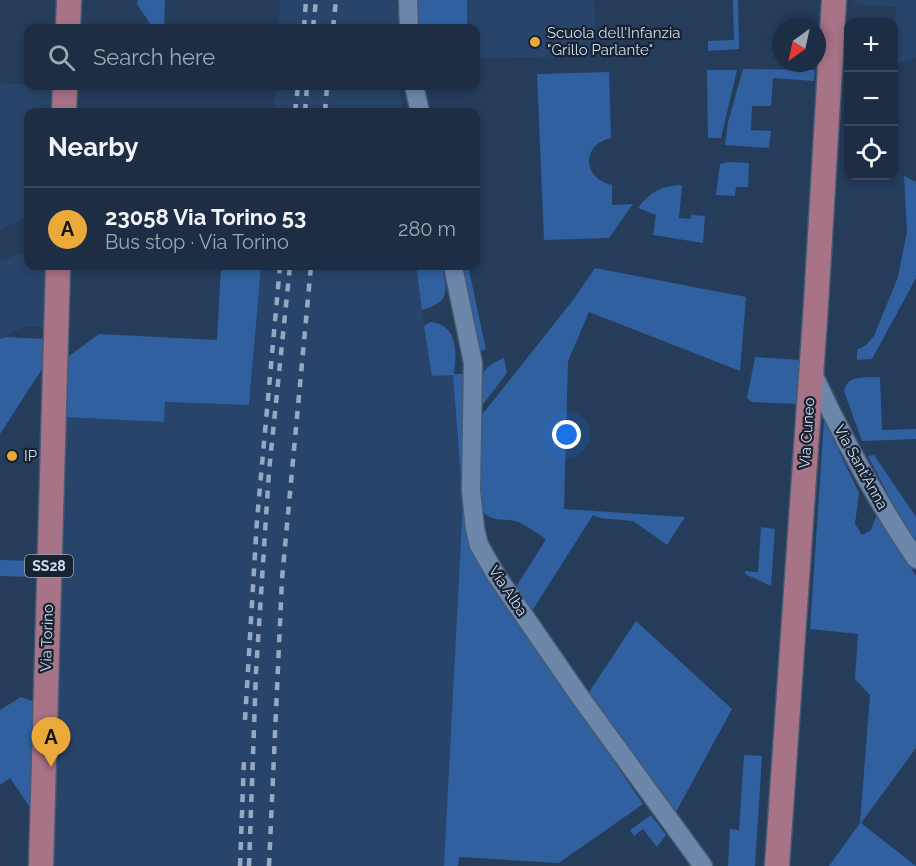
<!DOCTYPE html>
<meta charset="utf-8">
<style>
:root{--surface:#1c2d44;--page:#25354b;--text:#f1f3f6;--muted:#a0a8b2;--line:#3a495d;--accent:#eba93a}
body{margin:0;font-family:Raleway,sans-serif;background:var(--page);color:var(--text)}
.controls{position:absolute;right:18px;top:18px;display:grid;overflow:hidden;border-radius:12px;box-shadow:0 3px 9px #0003}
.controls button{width:54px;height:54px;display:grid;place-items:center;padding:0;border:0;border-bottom:2px solid var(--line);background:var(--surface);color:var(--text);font:30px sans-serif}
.compass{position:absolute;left:772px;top:18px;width:54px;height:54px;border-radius:50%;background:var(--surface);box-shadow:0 3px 9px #0003;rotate:213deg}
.you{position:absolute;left:567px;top:435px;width:21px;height:21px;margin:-15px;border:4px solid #fff;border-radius:50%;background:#1a73e8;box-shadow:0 0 0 9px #1a73e833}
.badge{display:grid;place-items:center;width:39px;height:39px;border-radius:50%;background:var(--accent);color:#111;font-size:20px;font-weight:700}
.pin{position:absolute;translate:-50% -50px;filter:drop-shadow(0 2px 3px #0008)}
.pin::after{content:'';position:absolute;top:32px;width:21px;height:18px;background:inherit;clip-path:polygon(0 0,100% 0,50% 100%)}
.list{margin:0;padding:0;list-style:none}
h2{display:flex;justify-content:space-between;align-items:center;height:78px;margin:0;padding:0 24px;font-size:26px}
h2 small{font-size:20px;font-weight:400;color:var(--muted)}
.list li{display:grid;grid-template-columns:39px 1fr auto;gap:18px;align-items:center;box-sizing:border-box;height:84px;padding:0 24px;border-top:2px solid var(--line)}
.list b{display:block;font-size:22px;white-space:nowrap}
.list p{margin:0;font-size:20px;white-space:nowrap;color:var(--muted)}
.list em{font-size:20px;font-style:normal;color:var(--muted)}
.icon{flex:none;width:33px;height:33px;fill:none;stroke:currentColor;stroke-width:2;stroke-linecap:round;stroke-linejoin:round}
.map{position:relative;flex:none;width:916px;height:866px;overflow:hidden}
.search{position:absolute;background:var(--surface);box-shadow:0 3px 9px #0003;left:24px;top:24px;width:456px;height:66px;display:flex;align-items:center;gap:15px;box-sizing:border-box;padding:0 21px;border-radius:12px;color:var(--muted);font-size:22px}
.panel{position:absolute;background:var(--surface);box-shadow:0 3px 9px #0003;left:24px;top:108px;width:456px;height:162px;border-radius:12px}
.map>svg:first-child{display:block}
.built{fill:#29446a}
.green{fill:#30609f}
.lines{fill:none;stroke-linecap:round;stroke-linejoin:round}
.minor-casing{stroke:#465a74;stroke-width:21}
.major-casing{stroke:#465a74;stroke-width:27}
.minor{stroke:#6d87aa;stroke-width:18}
.major{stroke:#a77386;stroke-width:24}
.rail{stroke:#96a7bf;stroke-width:4.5;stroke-dasharray:8 8;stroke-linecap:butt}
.poi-dot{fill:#eba93a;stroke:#182331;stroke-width:2}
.labels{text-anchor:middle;stroke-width:4.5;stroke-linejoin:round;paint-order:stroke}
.shield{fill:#182331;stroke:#97a4b7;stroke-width:1.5}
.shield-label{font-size:14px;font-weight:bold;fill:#cedcf0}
.poi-label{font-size:15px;fill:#cedcf0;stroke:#182331;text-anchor:start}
.street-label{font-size:15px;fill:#cedcf0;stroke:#182331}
</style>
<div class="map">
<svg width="916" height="866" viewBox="0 0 916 866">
<rect width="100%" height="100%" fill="#253c5b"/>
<g class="built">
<path d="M280,0H397L398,28H279Z"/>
<path d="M467,0H594L596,56L476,58V28H467Z"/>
<path d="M855,0H916V58L894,64L896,7L854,4Z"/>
<path d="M0,83L53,86L52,112H28V217L0,230Z"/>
<path d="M276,86H400L402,112H274Z"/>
<path d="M22,253L28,254V266H44L46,270V327H23L0,339V261Z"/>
<path d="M261,266H416L432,376L453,374L465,523L473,555L458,866H50L63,417L164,422L165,402L249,405Z"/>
</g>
<g class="green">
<path d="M138,0H165L164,28H153L137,4Z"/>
<path d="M415,0H467V28H417Z"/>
<path d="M733,0H738L739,49L708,51V41L734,40Z"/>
<path d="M743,69L815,70L814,81L773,78L771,106H752L751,130L771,131L769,148L725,145L728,122Z"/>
<path d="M707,70H737L721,138H708Z"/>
<path d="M609,72L611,138C581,145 582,178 612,185V205L633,204L609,238L544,240L537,74Z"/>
<path d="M728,162L749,163L748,187H736L735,196L716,195L720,164Z"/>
<path d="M904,176L916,182V278L872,359L857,360V350L866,345L874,336L898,277L907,232Z"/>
<path d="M682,185L679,218L691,219V215L705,216L703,243L653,235L656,215L638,208C651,191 661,186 682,185Z"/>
<path d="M221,266H261L249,405L165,402L164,422L63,417L65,359L99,334L217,340Z"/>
<path d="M416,266H442C447,291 451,302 422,310Z"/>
<path d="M461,266H468L486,349L479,352Z"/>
<path d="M595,268L746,297L740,371L589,312L568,361L564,509L685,517L667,545L633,521L600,518L593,515L532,611L516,587L546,539C536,533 526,524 515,521C500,518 495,523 482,511L479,490L481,416L573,300Z"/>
<path d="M430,322C458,324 457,353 454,374H465L463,502L465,523L473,555L643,804L559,863L459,857L458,866H444L463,502L453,375L432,376L424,326Z"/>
<path d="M5,337L46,339V363L0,434V339Z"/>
<path d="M755,357L800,360L797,404L752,402L747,398Z"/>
<path d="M504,358L507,373L481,407C482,379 475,370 504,358Z"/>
<path d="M880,377L882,430L916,429V439L862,441L844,391C848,374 865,378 880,377Z"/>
<path d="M824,420L859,493L855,524L862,535L871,530L877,514L916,576V748L861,823L916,866H829L860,823L870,695L855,679L858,634L810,629Z"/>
<path d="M874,455L916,517V542L894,506L868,456Z"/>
<path d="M761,527L775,529L771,586L745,574V571L758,572Z"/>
<path d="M0,560L35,561V577L0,576Z"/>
<path d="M636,621L732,709L676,812L589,692Z"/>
<path d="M21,697L35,702L32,810L10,778L0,785V710Z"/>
<path d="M744,755L762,756L755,866H728L730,829L739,830Z"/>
<path d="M651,815L666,835L657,847L643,829L634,836L630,830Z"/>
</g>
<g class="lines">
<defs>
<g id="minor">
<path d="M408,0L409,28"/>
<path d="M414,86L420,112"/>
<path d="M453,266L473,363L471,491L475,529L479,545L496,575L578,694L703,866"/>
<path d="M812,372C842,437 876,500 916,559"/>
</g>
<g id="major">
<path d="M68,28L69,0"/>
<path d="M64,112L65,86"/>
<path d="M41,866L58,266"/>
<path d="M777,866L816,304L834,0"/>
</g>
</defs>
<use href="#minor" class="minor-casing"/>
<use href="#major" class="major-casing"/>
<use href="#minor" class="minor"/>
<use href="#major" class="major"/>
<g class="rail">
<path d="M304,28L306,0"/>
<path d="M313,28L316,0"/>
<path d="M333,28L336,0"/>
<path d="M295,112L298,86"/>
<path d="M305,112L307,86"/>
<path d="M325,112L327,86"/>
<path d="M245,720L257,520L280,266"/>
<path d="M240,866L244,759"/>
<path d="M249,866L256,672L269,471L290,266"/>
<path d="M269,866L282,579L311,266"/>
</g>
</g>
<g class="poi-dot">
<circle cx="535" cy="42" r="6"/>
<circle cx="12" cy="456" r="6"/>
</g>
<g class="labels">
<rect class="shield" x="25" y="555" width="48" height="22" rx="4.5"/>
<g class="shield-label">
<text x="49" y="571">SS28</text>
</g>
<g class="poi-label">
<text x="547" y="38">Scuola dell'Infanzia<tspan x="547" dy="17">"Grillo Parlante"</tspan></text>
<text x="24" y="461">IP</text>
</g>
<g class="street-label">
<text transform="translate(807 433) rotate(-86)" y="5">Via Cuneo</text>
<text transform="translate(861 467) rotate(61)" y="5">Via Sant'Anna</text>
<text transform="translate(508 591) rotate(56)" y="5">Via Alba</text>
<text transform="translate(47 638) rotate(-88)" y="5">Via Torino</text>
</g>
</g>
</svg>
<div class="controls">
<button>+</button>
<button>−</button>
<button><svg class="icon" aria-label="locate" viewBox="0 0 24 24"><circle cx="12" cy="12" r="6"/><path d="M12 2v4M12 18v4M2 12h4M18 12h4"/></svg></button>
</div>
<svg class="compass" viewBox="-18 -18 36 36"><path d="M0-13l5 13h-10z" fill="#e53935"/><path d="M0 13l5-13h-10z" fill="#a0a8b2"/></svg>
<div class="you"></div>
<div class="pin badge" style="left:51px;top:767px">A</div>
<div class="search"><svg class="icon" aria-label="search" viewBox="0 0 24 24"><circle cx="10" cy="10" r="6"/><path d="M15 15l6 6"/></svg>Search here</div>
<section class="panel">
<h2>Nearby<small></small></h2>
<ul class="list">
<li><span class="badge">A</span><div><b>23058 Via Torino 53</b><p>Bus stop · Via Torino</p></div><em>280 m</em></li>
</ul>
</section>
</div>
